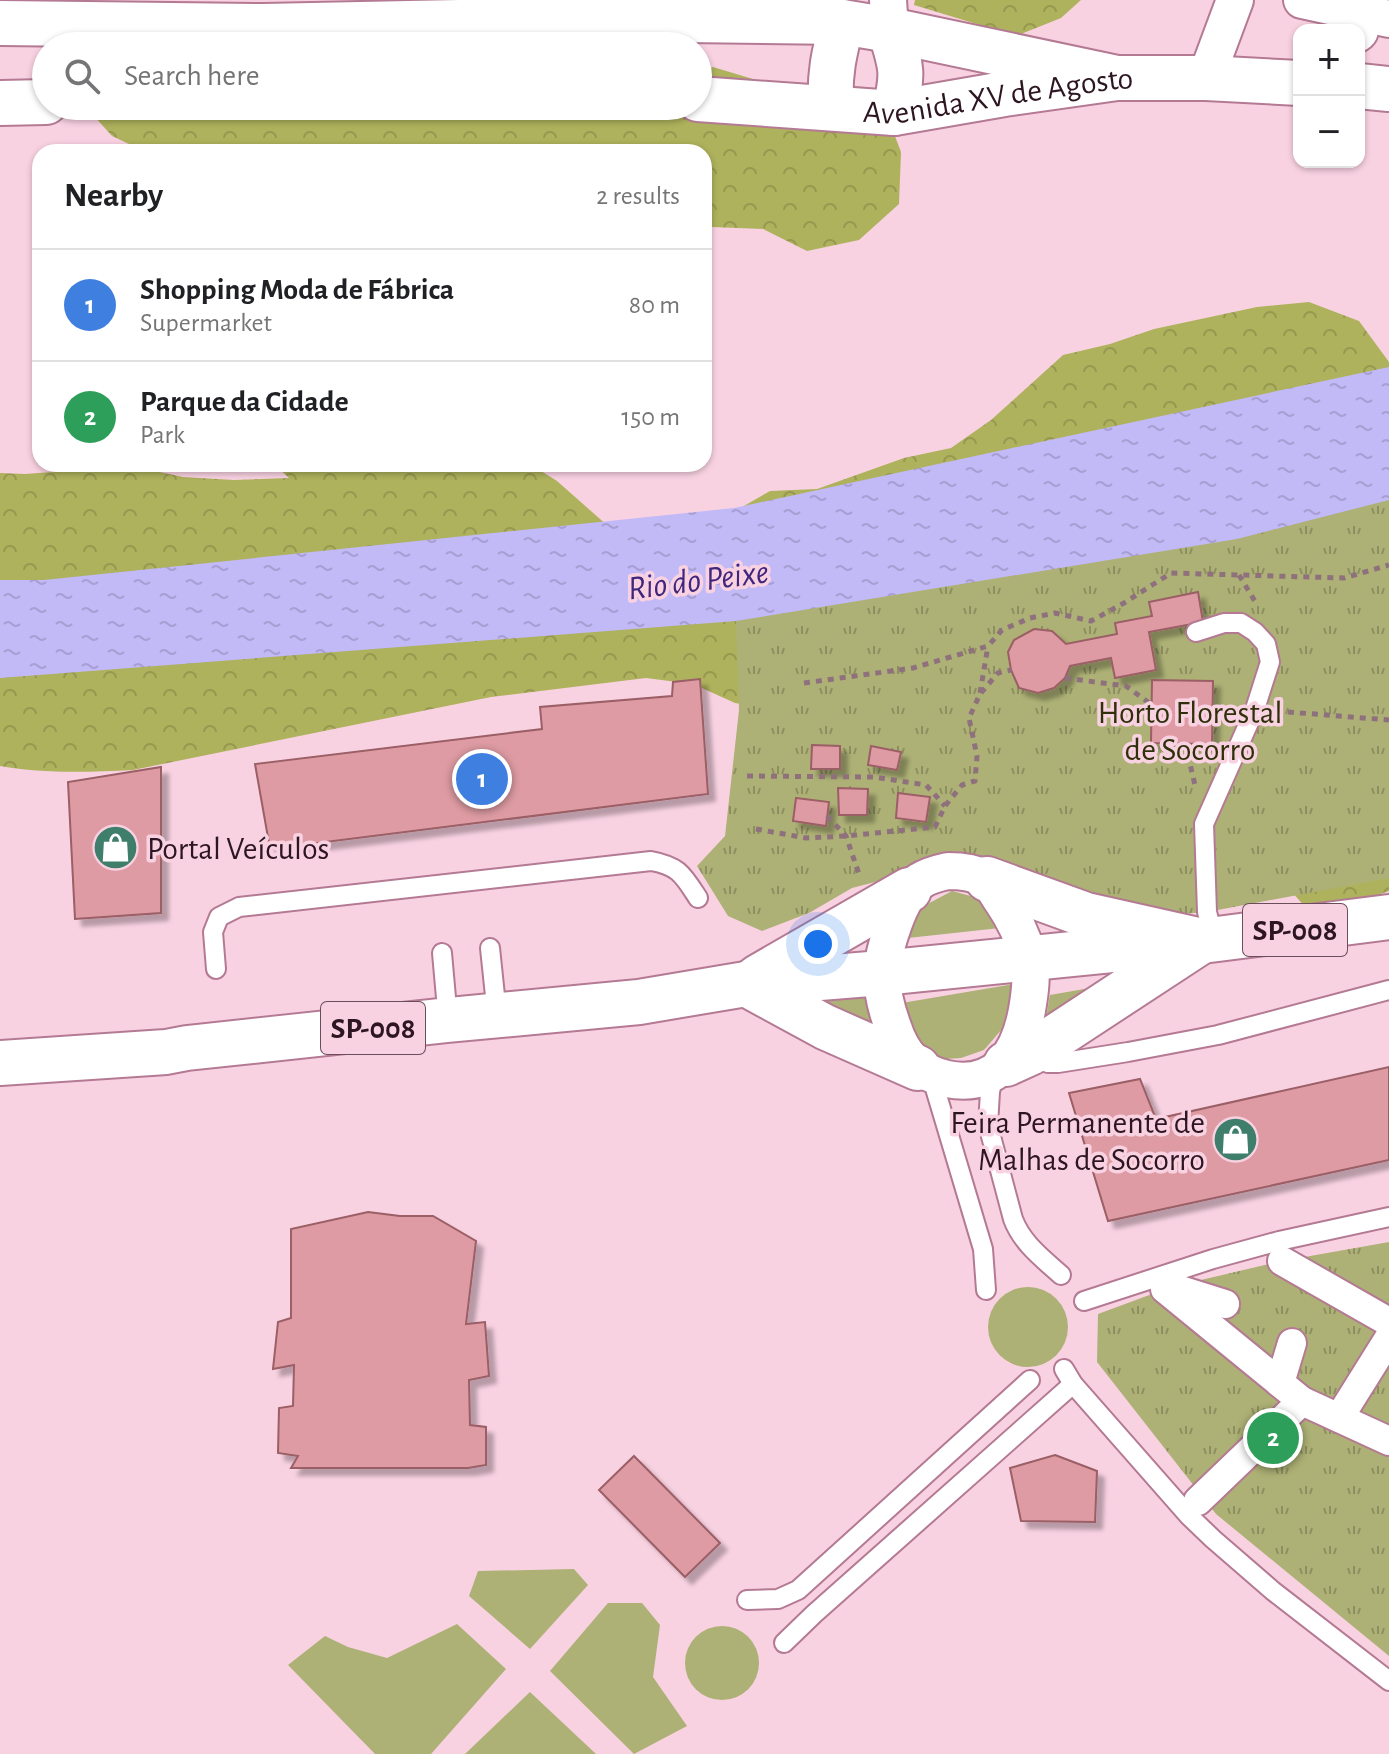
<!DOCTYPE html>
<meta charset="utf-8">
<style>
:root{--surface:#fff;--page:#f2f2f2;--text:#202124;--muted:#757577;--line:#e0e0e0;--accent:#3f7e6a}
body{margin:0;font-family:"Alegreya Sans",sans-serif;background:var(--page);color:var(--text)}
.controls{position:absolute;right:24px;top:24px;display:grid;overflow:hidden;border-radius:16px;box-shadow:0 2px 6px #0004}
.controls button{width:72px;height:72px;display:grid;place-items:center;padding:0;border:0;border-bottom:2px solid var(--line);background:var(--surface);color:var(--text);font:40px sans-serif}
.you{position:absolute;left:818px;top:944px;width:28px;height:28px;margin:-20px;border:6px solid #fff;border-radius:50%;background:#1a73e8;box-shadow:0 0 0 12px #1a73e833}
.badge{display:grid;place-items:center;width:52px;height:52px;border-radius:50%;background:var(--accent);color:#fff;font-size:26px;font-weight:700}
.pin{position:absolute;translate:-50% -50%;border:4px solid #fff;box-shadow:0 2px 8px #0006}
.list{margin:0;padding:0;list-style:none}
h2{display:flex;justify-content:space-between;align-items:center;height:104px;margin:0;padding:0 32px;font-size:34px}
h2 small{font-size:26px;font-weight:400;color:var(--muted)}
.list li{display:grid;grid-template-columns:52px 1fr auto;gap:24px;align-items:center;box-sizing:border-box;height:112px;padding:0 32px;border-top:2px solid var(--line)}
.list b{display:block;font-size:30px;white-space:nowrap}
.list p{margin:0;font-size:26px;white-space:nowrap;color:var(--muted)}
.list em{font-size:26px;font-style:normal;color:var(--muted)}
.icon{flex:none;width:44px;height:44px;fill:none;stroke:currentColor;stroke-width:2;stroke-linecap:round;stroke-linejoin:round}
.map{position:relative;flex:none;width:1389px;height:1754px;overflow:hidden}
.search{position:absolute;background:var(--surface);box-shadow:0 2px 6px #0004;left:32px;top:32px;width:680px;height:88px;display:flex;align-items:center;gap:20px;box-sizing:border-box;padding:0 28px;border-radius:44px;color:var(--muted);font-size:30px}
.panel{position:absolute;background:var(--surface);box-shadow:0 2px 6px #0004;left:32px;top:144px;width:680px;height:328px;border-radius:24px}
.map>svg:first-child{display:block}
.green{fill:#adb175}
.forest{fill:url(#forest-crowns)}
.park{fill:url(#park-tufts)}
.water{fill:url(#water-ripples)}
.building{fill:#de9ba3;stroke:#9b5e66;stroke-width:2;filter:url(#shadow)}
.lines{fill:none;stroke-linecap:round;stroke-linejoin:round}
.service-casing{stroke:#b47a93;stroke-width:22}
.pedestrian-casing{stroke:#b47a93;stroke-width:32}
.minor-casing{stroke:#b47a93;stroke-width:40}
.tertiary-casing{stroke:#b47a93;stroke-width:48}
.primary-casing{stroke:#b47a93;stroke-width:48}
.path{stroke:#8f717e;stroke-width:5;stroke-dasharray:6 6;stroke-linecap:butt}
.service{stroke:#fff;stroke-width:18}
.pedestrian{stroke:#fff;stroke-width:28}
.minor{stroke:#fff;stroke-width:36}
.tertiary{stroke:#fff;stroke-width:44}
.primary{stroke:#fff;stroke-width:44}
.labels{text-anchor:middle;stroke-width:7;stroke-linejoin:round;paint-order:stroke}
.shield{fill:#f9d2e2;stroke:#6a4e5b;stroke-width:2}
.shield-label{font-size:30px;font-weight:bold;fill:#2d1621}
.street-label{font-size:32px;fill:#2d1621;stroke:#f9d2e2}
.park-label{font-size:32px;fill:#2f300a;stroke:#f9d2e2}
.poi-label{font-size:32px;fill:#2d1621;stroke:#f9d2e2;text-anchor:start}
.water-label{font-size:34px;font-style:italic;fill:#40267d;stroke:#f9d2e2}
</style>
<div class="map">
<svg width="1389" height="1754" viewBox="0 0 1389 1754">
<defs>
<pattern id="forest-crowns" width="20" height="18" patternUnits="userSpaceOnUse" patternTransform="scale(2)"><rect width="20" height="18" fill="#aeb25c"/><path d="M2 6a3 3 0 1 1 6 0M12 15a3 3 0 1 1 6 0" fill="none" stroke="#969850"/></pattern>
<pattern id="park-tufts" width="24" height="20" patternUnits="userSpaceOnUse" patternTransform="scale(2)"><rect width="24" height="20" fill="#adb175"/><path d="M3 7l-1-3M5 7V3M7 7l1-3M15 17l-1-3M17 17v-4M19 17l1-3" fill="none" stroke="#8d8f60"/></pattern>
<pattern id="water-ripples" width="26" height="14" patternUnits="userSpaceOnUse" patternTransform="scale(2)"><rect width="26" height="14" fill="#c2b9f7"/><path d="M2 4q2-2 4 0t4 0M15 11q2-2 4 0t4 0" fill="none" stroke="#a79ed3"/></pattern>
<filter id="shadow"><feDropShadow dx="7" dy="7" stdDeviation="2" flood-color="#0004"/></filter>
</defs>
<rect width="100%" height="100%" fill="#f9d2e2"/>
<g class="green">
<path d="M952,891L978,898L1000,928L908,938L920,908Z"/>
<path d="M1014,984L1002,1029L984,1050L961,1058L932,1060L909,1039L896,1004Z"/>
<path d="M1101,986L1044,1029L1050,995Z"/>
<path d="M873,997L872,1023L817,1002Z"/>
<circle cx="1028" cy="1327" r="40"/>
<path d="M574,1569L588,1585L530,1649L469,1596L478,1571Z"/>
<path d="M608,1603H642L660,1625L653,1677L687,1726L634,1754L550,1671Z"/>
<path d="M457,1624L506,1669L431,1754H375L288,1665L325,1636L348,1647L387,1658Z"/>
<circle cx="722" cy="1663" r="37"/>
<path d="M530,1692L596,1754H465Z"/>
</g>
<g class="forest">
<path d="M915,0H1081L1061,18L1016,36L914,5Z"/>
<path d="M713,67L763,82L866,87L884,107L901,152L899,204L859,240L807,251L763,229L712,227L704,230V152H146L112,136L85,106H698V70Z"/>
<path d="M1309,302L1359,321L1389,362V891L1315,918L1283,882L781,710L735,703L693,684L646,678L491,697L133,770C89,772 44,774 0,766V473L25,474L132,466L183,477L234,480L289,478L274,464H530L557,481L634,549L721,519L770,491L817,489L904,458L951,448L991,420L1063,355L1110,344L1154,329L1257,307Z"/>
</g>
<g class="park">
<path d="M1389,500V878L1207,912L1129,918L914,872L852,888L809,913L762,931L728,916L697,866L725,836L739,710L736,621L1237,539Z"/>
<path d="M1389,1242V1656L1216,1514L1097,1362L1098,1314L1171,1287L1282,1261Z"/>
</g>
<path class="water" d="M1389,367V500L1237,539L736,621L0,678V580H44L734,508Z"/>
<g class="building">
<path d="M1198,592L1203,622L1149,632L1156,670L1115,678L1111,658L1070,666L1065,678L1054,688L1038,693L1019,688L1011,670L1008,652L1014,640L1034,629L1052,631L1066,644L1117,634L1115,623L1152,616L1149,602Z"/>
<path d="M700,679L708,794L270,849L255,764L542,729L540,707L672,696L673,682Z"/>
<path d="M1152,680L1213,681L1212,744L1151,743Z"/>
<path d="M812,745L840,746V769H811Z"/>
<path d="M871,746L901,752L897,770L868,765Z"/>
<path d="M161,767V913L75,919L68,782Z"/>
<path d="M838,788L868,789L867,815H839Z"/>
<path d="M898,793L930,797L926,822L896,818Z"/>
<path d="M796,798L829,802L826,826L793,821Z"/>
<path d="M1389,1067V1160L1108,1221L1069,1093L1140,1079L1156,1119Z"/>
<path d="M368,1212L400,1216H433L476,1241L466,1324L485,1322L489,1376L469,1380L470,1425L486,1427V1465L468,1468H291L298,1456L278,1453L279,1408L293,1406L294,1365L273,1369L278,1322L291,1318V1229Z"/>
<path d="M1055,1455L1097,1471L1095,1522L1021,1521L1010,1468Z"/>
<path d="M634,1456L720,1543L685,1577L599,1490Z"/>
</g>
<g class="lines">
<defs>
<g id="service">
<path d="M1196,632L1224,623H1241L1255,632L1266,644L1270,662L1255,709L1204,824L1207,912L1214,939"/>
<path d="M490,948L497,1015"/>
<path d="M442,953L448,1020"/>
<path d="M216,969L213,932L219,917L239,907L651,861C679,866 683,875 698,898"/>
<path d="M1035,1058L1048,1063H1058L1128,1052L1218,1035L1389,990"/>
<path d="M994,1072L990,1092L988,1125L1013,1219C1022,1243 1042,1258 1061,1275"/>
<path d="M931,1075L983,1249L986,1290"/>
<path d="M1084,1301L1213,1259L1279,1241L1389,1217"/>
<path d="M1064,1369L1073,1384L1189,1516L1213,1539L1273,1591L1389,1681"/>
<path d="M747,1600L778,1599L798,1590L1030,1380"/>
<path d="M784,1643L814,1614L1073,1384"/>
</g>
<g id="pedestrian">
<path d="M1282,1261L1389,1322"/>
<path d="M1171,1287L1225,1304"/>
<path d="M1165,1289L1302,1401L1198,1501"/>
<path d="M1280,1383L1292,1343"/>
<path d="M1302,1401L1389,1441"/>
<path d="M1339,1418L1389,1338"/>
</g>
<g id="minor">
<path d="M888,0L890,30"/>
<path d="M1302,0L1389,19"/>
<path d="M1206,78L1235,0"/>
<path d="M948,871C960,871 973,872 984,878C992,883 997,894 1002,901C1013,917 1023,938 1028,956C1033,973 1030,993 1027,1010C1019,1054 997,1089 947,1079C918,1073 902,1055 893,1027C887,1011 882,992 882,974C883,951 900,893 920,881C929,875 939,873 948,871Z"/>
</g>
<g id="tertiary">
<path d="M0,23L263,26L606,19L842,22L890,30L1117,78"/>
<path d="M890,30C902,68 904,73 894,113"/>
<path d="M1356,30L1357,11"/>
<path d="M1359,86L1389,89"/>
<path id="s1" d="M698,99L894,113L1004,94L1117,78H1206L1299,83"/>
<path d="M0,103L46,102"/>
<path d="M831,108C829,74 834,54 842,22"/>
</g>
<g id="primary">
<path d="M987,879L1086,915L1202,941L1389,917"/>
<path d="M758,977L909,890"/>
<path d="M746,984L825,1027L918,1068"/>
<path d="M0,1063L166,1052L187,1048L448,1020L639,1002L746,984L882,973L1202,941"/>
<path d="M1006,1064L1030,1053L1046,1043L1197,944"/>
</g>
</defs>
<use href="#service" class="service-casing"/>
<use href="#pedestrian" class="pedestrian-casing"/>
<use href="#minor" class="minor-casing"/>
<use href="#tertiary" class="tertiary-casing"/>
<use href="#primary" class="primary-casing"/>
<g class="path">
<path d="M1239,575L1256,603"/>
<path d="M1065,678L1126,686L1152,705"/>
<path d="M804,683L913,668L988,646L1002,630L1030,618L1055,613L1091,621L1124,603L1171,573L1344,578L1389,565"/>
<path d="M980,693L988,646"/>
<path d="M1276,711L1389,720"/>
<path d="M1185,743L1195,785"/>
<path d="M747,776L874,777L926,785L945,806"/>
<path d="M827,816L846,836L860,877"/>
<path d="M756,829L806,838L846,836L935,827L945,806L962,785L975,781L977,756L969,718L980,694L998,673L1011,670"/>
</g>
<use href="#service" class="service"/>
<use href="#pedestrian" class="pedestrian"/>
<use href="#minor" class="minor"/>
<use href="#tertiary" class="tertiary"/>
<use href="#primary" class="primary"/>
</g>
<defs>
<symbol id="shop-disc" viewBox="-11 -11 22 22"><circle r="9.5" fill="#3f7e6a" stroke="#f9d2e2"/><path d="M-5-2.5h2.3a2.7 3.5 0 0 1 5.4 0H5L5.5 6h-11ZM-1.5-2.5h3a1.5 2.3 0 0 0-3 0Z" fill="#fff"/></symbol>
</defs>
<g fill-rule="evenodd">
<use href="#shop-disc" x="90" y="822" width="51" height="51"/>
<use href="#shop-disc" x="1210" y="1114" width="51" height="51"/>
</g>
<g class="labels">
<g class="shield">
<rect x="1243" y="904" width="104" height="52" rx="6"/>
<rect x="321" y="1002" width="104" height="52" rx="6"/>
</g>
<g class="shield-label">
<text x="1295" y="940">SP-008</text>
<text x="373" y="1038">SP-008</text>
</g>
<g class="street-label">
<text dy="11" stroke="none"><textPath href="#s1" startOffset="302">Avenida XV de Agosto</textPath></text>
</g>
<g class="park-label">
<text x="1190" y="723">Horto Florestal<tspan x="1190" dy="37">de Socorro</tspan></text>
</g>
<g class="poi-label">
<text x="147" y="859">Portal Veículos</text>
<text x="1205" y="1133" text-anchor="end">Feira Permanente de<tspan x="1205" dy="37">Malhas de Socorro</tspan></text>
</g>
<g class="water-label">
<text transform="translate(698 579) rotate(-7)" y="12">Rio do Peixe</text>
</g>
</g>
</svg>
<div class="controls">
<button>+</button>
<button>−</button>
</div>
<div class="you"></div>
<div class="pin badge" style="left:482px;top:779px;background:#3f7fe0">1</div>
<div class="pin badge" style="left:1273px;top:1438px;background:#2e9e5b">2</div>
<div class="search"><svg class="icon" aria-label="search" viewBox="0 0 24 24"><circle cx="10" cy="10" r="6"/><path d="M15 15l6 6"/></svg>Search here</div>
<section class="panel">
<h2>Nearby<small>2 results</small></h2>
<ul class="list">
<li><span class="badge" style="background:#3f7fe0">1</span><div><b>Shopping Moda de Fábrica</b><p>Supermarket</p></div><em>80 m</em></li>
<li><span class="badge" style="background:#2e9e5b">2</span><div><b>Parque da Cidade</b><p>Park</p></div><em>150 m</em></li>
</ul>
</section>
</div>
